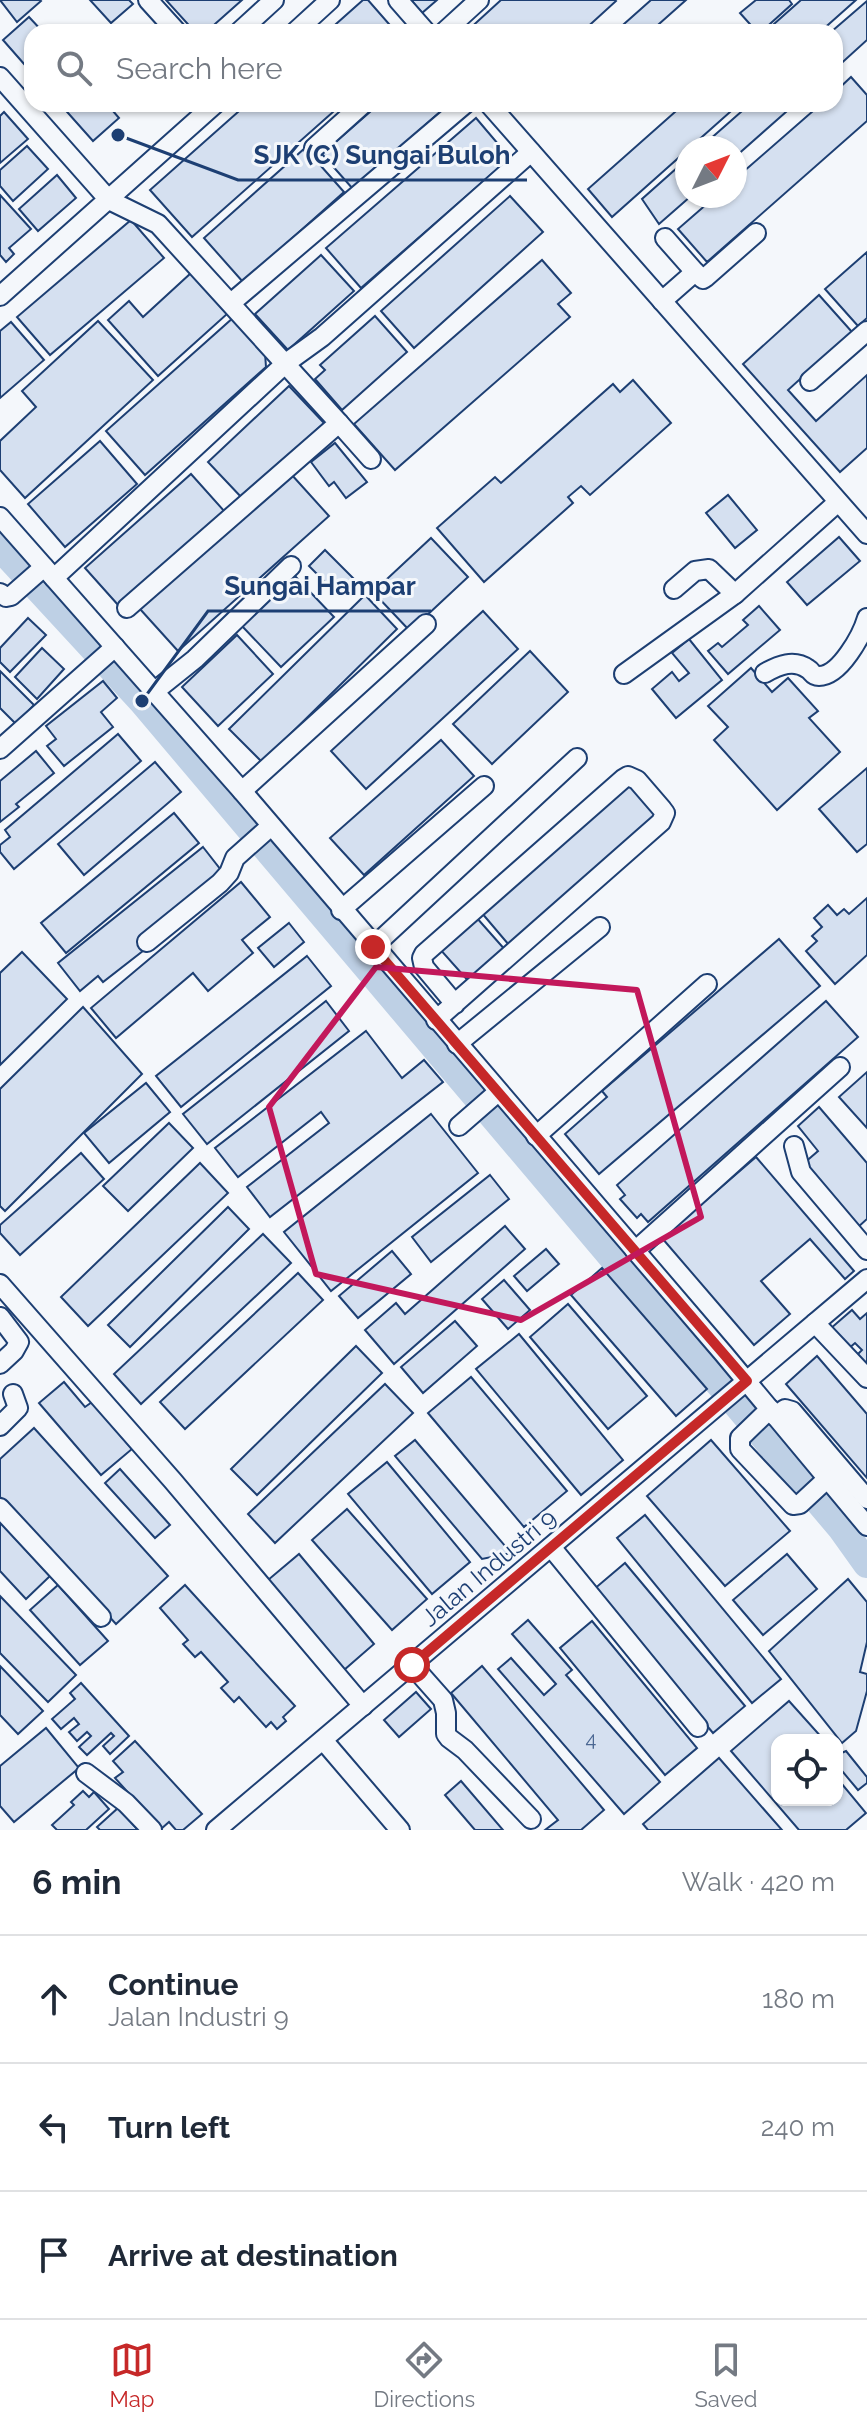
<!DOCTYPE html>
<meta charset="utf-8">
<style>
:root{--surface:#fff;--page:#f2f2f3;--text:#1f2937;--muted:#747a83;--line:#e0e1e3;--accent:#c62828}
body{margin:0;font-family:Raleway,sans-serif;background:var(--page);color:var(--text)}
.controls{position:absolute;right:24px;bottom:24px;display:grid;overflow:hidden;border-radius:16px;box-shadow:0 2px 6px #0004}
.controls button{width:72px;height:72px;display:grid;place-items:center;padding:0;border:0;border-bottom:2px solid var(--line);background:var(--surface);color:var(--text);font:40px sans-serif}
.compass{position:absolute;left:675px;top:136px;width:72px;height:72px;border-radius:50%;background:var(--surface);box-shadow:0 2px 6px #0004;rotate:48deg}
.stop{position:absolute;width:24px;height:24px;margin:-18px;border:6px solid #c62828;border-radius:50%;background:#fff}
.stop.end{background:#c62828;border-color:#fff;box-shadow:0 2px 8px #0008}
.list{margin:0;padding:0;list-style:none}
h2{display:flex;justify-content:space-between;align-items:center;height:104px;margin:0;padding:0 32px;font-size:34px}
h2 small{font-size:26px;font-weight:400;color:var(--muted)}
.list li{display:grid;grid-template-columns:52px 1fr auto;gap:24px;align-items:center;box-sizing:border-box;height:128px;padding:0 32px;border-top:2px solid var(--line)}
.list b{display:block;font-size:30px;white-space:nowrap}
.list p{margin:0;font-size:26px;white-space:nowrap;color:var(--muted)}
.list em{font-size:26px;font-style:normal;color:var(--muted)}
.icon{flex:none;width:44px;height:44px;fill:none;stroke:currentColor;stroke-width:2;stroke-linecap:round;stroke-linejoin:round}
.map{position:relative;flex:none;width:867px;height:1830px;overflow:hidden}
.search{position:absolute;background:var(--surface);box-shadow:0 2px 6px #0004;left:24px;right:24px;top:24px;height:88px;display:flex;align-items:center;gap:20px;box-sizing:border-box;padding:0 28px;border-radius:24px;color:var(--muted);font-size:30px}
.sheet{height:488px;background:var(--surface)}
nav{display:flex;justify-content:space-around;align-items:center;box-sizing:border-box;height:112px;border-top:2px solid var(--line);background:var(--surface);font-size:22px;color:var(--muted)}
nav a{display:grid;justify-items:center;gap:4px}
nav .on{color:var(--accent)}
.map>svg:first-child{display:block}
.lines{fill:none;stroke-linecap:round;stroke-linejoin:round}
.river{stroke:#bed0e5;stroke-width:28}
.building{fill:#d5e0f0;stroke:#1d3f73;stroke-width:2}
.minor-casing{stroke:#1d3f73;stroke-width:22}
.minor{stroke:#f4f7fb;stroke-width:18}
.route{stroke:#c62828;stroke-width:10}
.marked{fill:none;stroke:#c2185b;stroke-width:6;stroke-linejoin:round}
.labels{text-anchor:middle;stroke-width:6;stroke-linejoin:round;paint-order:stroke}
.number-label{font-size:20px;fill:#4b6792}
.street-label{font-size:24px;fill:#1d3f73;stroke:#f4f7fb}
.leader{fill:none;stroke:#1d3f73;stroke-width:3}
.callout-dot{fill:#1d3f73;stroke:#f4f7fb;stroke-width:3}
.callout-label{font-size:26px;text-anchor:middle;font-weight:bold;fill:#1d3f73;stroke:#f4f7fb;stroke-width:6;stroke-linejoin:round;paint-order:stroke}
</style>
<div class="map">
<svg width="867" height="1830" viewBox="0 0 867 1830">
<rect width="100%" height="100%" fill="#f4f7fb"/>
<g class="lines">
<path class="river" d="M0,547L142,701L842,1529L867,1564"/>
</g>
<g class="building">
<path d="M0,0H40L41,1L17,22Z"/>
<path d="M90,0H129L133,4L111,23Z"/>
<path d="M166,0H242L206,32H195Z"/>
<path d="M363,0H368L396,32H327Z"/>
<path d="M411,0H437L422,13Z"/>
<path d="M501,0H615L616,1L582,32H466Z"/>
<path d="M651,0H686L650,32H615Z"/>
<path d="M756,0H789L792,4L761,32H757L740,13Z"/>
<path d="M801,0H856L820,32H765Z"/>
<path d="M867,1V40L835,69V32H831Z"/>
<path d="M29,17L43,32H32V73L3,40Z"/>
<path d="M851,77L867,95V121L707,262L678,229L716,196H735V179L821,104H835V92Z"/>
<path d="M60,104H107L119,118L93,141Z"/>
<path d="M247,104H342L192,237L150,190Z"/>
<path d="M379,104H449L353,189L322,154Z"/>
<path d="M684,104H739L612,217L588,189Z"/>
<path d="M750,104H795L735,157V148H700Z"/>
<path d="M4,112L28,139L0,163V116Z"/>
<path d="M476,118L510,158L361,288L326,248Z"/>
<path d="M27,146L48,169L13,201L0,186V170Z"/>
<path d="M305,148L344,192L243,282L204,238Z"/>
<path d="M687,159V196H691L659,224L642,199Z"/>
<path d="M57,175L76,198L38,231L19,209Z"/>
<path d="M0,195L31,229L9,248L14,254L6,262L0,255Z"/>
<path d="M510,196L543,232L414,348L381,311Z"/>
<path d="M131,220L164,258L50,355L17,317Z"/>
<path d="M867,252V318L858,326L825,289Z"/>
<path d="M321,255L354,291L288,350L255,314Z"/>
<path d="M542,260L571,293L558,304L570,317L395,470L354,424Z"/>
<path d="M191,273L227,314L158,376L108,320L129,301L143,317Z"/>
<path d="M819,295L852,332L788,390L816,421L867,375V448L840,472L743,364Z"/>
<path d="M375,316L407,352L342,410L315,379L325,370L320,365Z"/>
<path d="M234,317L265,353L266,367L145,475L106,431Z"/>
<path d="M98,321L153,380L25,498L0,470V441L36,407L22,391Z"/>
<path d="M11,322L44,360L0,398V331Z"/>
<path d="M633,380L671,423L590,495L581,486L568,497L573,503L484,582L437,528L495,477L501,483L613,384L620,392Z"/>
<path d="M289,386L324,423L243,499L208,462Z"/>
<path d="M100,441L137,484L65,547L28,504Z"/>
<path d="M335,443L367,482L346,498L334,482L329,486L311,462Z"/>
<path d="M191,474L225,512L119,606L85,568Z"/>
<path d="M291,474L329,516L178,651L140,609Z"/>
<path d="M728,495L757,530L735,548L706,513Z"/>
<path d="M839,537L860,561L807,605L787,582Z"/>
<path d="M431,538L468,577L410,631L373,592Z"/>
<path d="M325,550L354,579L338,595L309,566Z"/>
<path d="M294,575L334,617L281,667L241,625Z"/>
<path d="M365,595L397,629L262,762L229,729Z"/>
<path d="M759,606L780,630L728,674L708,651L718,643L722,647L748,625L743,620Z"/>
<path d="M483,611L518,649L366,789L331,751Z"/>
<path d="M28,618L46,635L10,672L0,662V648Z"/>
<path d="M237,635L273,674L218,726L182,687Z"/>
<path d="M689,639L722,680L676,718L652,689L672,672L679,681L689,673L672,653Z"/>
<path d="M42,648L64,669L37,699L15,677Z"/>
<path d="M530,651L568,692L492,764L453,724Z"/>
<path d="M751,668L772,692L788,678L818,711L809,718L840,752L777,810L714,740L728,727L708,706Z"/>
<path d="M0,671L34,705L16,724L0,708Z"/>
<path d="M103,681L117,698L101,712L113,727L64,766L47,746L56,739L46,726Z"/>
<path d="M118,734L141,761L14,869L0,852V845L10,837L5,830Z"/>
<path d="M441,740L474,776L364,875L330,838Z"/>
<path d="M36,751L54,773L16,804L19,807L0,822V781Z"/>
<path d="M155,762L181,792L84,875L58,844Z"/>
<path d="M867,768V844L857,852L819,809Z"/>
<path d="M630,781L659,813L509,945L481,912Z"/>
<path d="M174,813L199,843L66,953L41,923Z"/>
<path d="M203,847L224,874L148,947L103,982L98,976L80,991L58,963Z"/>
<path d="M241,882L270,917L242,940L253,953L208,991L193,973L116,1038L91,1008Z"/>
<path d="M867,898V955L835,984L806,951L817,941L812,936L822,927L814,918L828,905L837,915L844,909L849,914Z"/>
<path d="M476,917L507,952L471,984L438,947Z"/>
<path d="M289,923L304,942L274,967L258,948Z"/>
<path d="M779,939L820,986L599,1174L565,1134L607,1097L602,1091Z"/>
<path d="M22,952L67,999L0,1065V973Z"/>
<path d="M307,956L331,986L181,1107L156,1076Z"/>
<path d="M326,1001L349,1031L207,1144L183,1114Z"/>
<path d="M826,1001L858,1037L648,1222L641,1214L637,1218L620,1199L625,1195L617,1185Z"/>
<path d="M83,1007L142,1074L5,1211L0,1206V1089Z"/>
<path d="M366,1031L402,1078L424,1060L443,1082L270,1217L247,1187L329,1123L321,1112L238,1177L215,1148Z"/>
<path d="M867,1072V1128L839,1097Z"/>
<path d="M146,1083L170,1112L109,1163L84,1133Z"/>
<path d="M819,1107L867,1163V1219L857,1228L803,1164L818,1151L798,1126Z"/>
<path d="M431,1114L478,1173L331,1291L284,1232Z"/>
<path d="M169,1123L193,1148L128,1211L103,1186Z"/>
<path d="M81,1153L104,1179L20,1255L0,1233V1225Z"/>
<path d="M756,1157L854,1271L845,1279L810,1239L761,1281L790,1314L754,1345L662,1238Z"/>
<path d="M200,1163L228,1193L88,1326L61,1297Z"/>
<path d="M490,1175L509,1199L431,1262L412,1237Z"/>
<path d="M228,1207L249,1229L130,1347L108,1325Z"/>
<path d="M505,1226L525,1249L394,1364L365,1330L396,1303L405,1314Z"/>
<path d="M263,1234L291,1263L141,1404L114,1374Z"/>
<path d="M546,1249L559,1264L527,1291L514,1276Z"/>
<path d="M392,1251L411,1274L358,1318L339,1296Z"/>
<path d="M602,1268L707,1389L676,1416L571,1295Z"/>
<path d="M298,1273L323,1300L185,1429L160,1402Z"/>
<path d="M504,1280L530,1310L508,1329L482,1299Z"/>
<path d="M568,1304L647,1396L608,1429L530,1337Z"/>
<path d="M852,1310L860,1319L867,1313V1372L854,1358L862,1350L855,1343L848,1349L830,1329Z"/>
<path d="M455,1321L477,1346L423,1393L401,1367Z"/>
<path d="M519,1334L623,1460L581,1495L476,1369Z"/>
<path d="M356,1346L382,1373L257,1495L231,1469Z"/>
<path d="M817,1356L867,1414V1478L786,1384Z"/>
<path d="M471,1377L567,1491L524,1527L428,1413Z"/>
<path d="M64,1382L85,1407L92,1402L132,1449L101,1475L39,1403Z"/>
<path d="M385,1384L413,1413L275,1543L248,1514Z"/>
<path d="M34,1428L168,1576L116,1624L0,1497V1459Z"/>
<path d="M415,1440L511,1553L482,1559L395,1456Z"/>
<path d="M711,1440L790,1531L725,1586L647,1496Z"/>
<path d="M387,1462L470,1562L432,1594L348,1494Z"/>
<path d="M120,1469L170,1525L155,1538L105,1483Z"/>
<path d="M347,1509L427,1599L392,1630L312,1540Z"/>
<path d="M645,1515L781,1679L752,1703L617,1538Z"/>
<path d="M0,1522L50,1576L26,1599L0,1571Z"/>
<path d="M299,1554L374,1644L344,1670L268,1580Z"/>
<path d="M787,1554L817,1589L763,1635L733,1600Z"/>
<path d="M625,1563L745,1706L713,1733L593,1590Z"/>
<path d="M848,1579L867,1602V1642L860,1672L867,1674V1691L856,1731L842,1743L769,1651Z"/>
<path d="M58,1585L108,1641L80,1665L30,1610Z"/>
<path d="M185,1585L295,1706L283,1717L286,1721L277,1729L271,1722L266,1727L239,1697L234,1702L221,1688L228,1682L201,1652L195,1657L183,1644L188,1640L160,1608Z"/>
<path d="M0,1596L76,1675L48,1702L0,1653Z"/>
<path d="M528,1620L572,1670L566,1675L660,1782L624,1814L498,1669L511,1658L544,1695L556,1684L512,1634Z"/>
<path d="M592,1621L697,1748L665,1775L560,1648Z"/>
<path d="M0,1666L43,1711L18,1734L0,1715Z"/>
<path d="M482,1666L604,1810L581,1830H545L558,1820L451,1693Z"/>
<path d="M81,1683L129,1736L110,1754L103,1746L114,1736L111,1733L87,1755L79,1747L91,1736L87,1732L77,1741L69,1732L79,1724L74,1718L61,1729L52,1719L75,1699L70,1693Z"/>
<path d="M416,1692L431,1709L399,1737L384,1720Z"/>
<path d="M789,1701L824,1740H777V1800H837V1778L866,1813L846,1830H799L731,1751Z"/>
<path d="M46,1728L79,1768L14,1822L0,1806V1766Z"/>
<path d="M135,1741L202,1814L183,1830H176L169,1822L161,1829L115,1778L123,1772L113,1761Z"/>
<path d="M846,1751L867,1777V1783L858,1790L837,1765V1755Z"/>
<path d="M719,1758L782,1830H648L643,1824Z"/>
<path d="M461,1781L503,1830H475L445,1795Z"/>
<path d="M83,1791L89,1797L94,1792L109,1809L86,1830H57L52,1825L74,1805L71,1802Z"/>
<path d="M118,1808L138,1830H100L97,1827Z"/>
</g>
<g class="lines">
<defs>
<g id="minor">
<path d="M148,0L177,32"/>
<path d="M398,0L426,32"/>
<path d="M239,32L274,0"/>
<path d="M295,32L330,0"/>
<path d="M444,32L479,0"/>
<path d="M0,77L109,200L158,224L339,423L127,608"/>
<path d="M489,104L867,534"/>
<path d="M314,148L363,104"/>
<path d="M695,272L703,279L706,277L756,233"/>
<path d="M0,296L215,104"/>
<path d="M662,301L695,272L665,238"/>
<path d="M231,303L465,104"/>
<path d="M810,381L867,331"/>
<path d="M339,423L371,459"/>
<path d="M0,517L242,791L723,1353L867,1526"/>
<path d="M54,578L286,363L322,337L531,152"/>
<path d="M674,589L695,571L709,569L735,594L838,502"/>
<path d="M0,593L6,597L11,596L44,567"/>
<path d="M765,673C779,665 794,659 808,669C813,672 812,676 819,676C840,676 862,635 867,618"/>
<path d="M624,674L735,594"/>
<path d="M155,691L195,659L291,566"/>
<path d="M0,749L115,647"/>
<path d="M242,791L426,624"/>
<path d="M341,910L484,786"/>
<path d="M147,942L220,883L229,873L235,858L271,826"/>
<path d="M373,947L577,758"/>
<path d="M436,1020L661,822L665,813L662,809L637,780L628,776L623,779L424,954L422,958L424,967L455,1004"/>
<path d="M457,1044L600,927"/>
<path d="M459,1126L498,1092"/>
<path d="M536,1136L707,984"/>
<path d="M794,1146L801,1172L867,1250"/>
<path d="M635,1251L840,1067"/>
<path d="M0,1284L173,1481L363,1706"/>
<path d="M0,1317L19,1342L14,1351L0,1364"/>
<path d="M815,1323L867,1378"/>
<path d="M770,1409L740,1438V1449L793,1505L800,1504L828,1478"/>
<path d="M775,1416L785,1409L792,1411L867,1499"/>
<path d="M0,1426L18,1408L13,1394"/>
<path d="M0,1508L101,1617"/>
<path d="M551,1547L698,1727"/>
<path d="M412,1665L443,1700L446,1713V1734L449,1738L465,1750L531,1819"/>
<path d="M323,1740L400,1830"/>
<path d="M86,1773L126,1803L152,1830"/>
<path d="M216,1830L867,1279"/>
</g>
</defs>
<use href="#minor" class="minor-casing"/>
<use href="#minor" class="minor"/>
</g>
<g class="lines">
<path class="route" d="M373,947L747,1381L412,1665"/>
</g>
<path class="marked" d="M376,967L637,990L701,1217L521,1320L316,1274L269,1107Z"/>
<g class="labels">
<g class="number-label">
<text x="591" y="1746">4</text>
</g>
<g class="street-label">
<text transform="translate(489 1568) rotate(-40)" y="8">Jalan Industri 9</text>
</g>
</g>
<path class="leader" d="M118 135L238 180H527M142 701L208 611H431"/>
<g class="callout-dot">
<circle cx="118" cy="135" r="8"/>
<circle cx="142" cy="701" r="8"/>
</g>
<g class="callout-label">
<text x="382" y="164">SJK (C) Sungai Buloh</text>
<text x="320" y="595">Sungai Hampar</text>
</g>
</svg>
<div class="controls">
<button><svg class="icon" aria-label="locate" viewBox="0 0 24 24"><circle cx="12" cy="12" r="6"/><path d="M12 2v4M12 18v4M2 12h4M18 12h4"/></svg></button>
</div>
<svg class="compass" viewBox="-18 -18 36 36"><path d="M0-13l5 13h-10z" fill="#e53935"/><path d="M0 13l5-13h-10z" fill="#747a83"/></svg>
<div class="stop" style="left:412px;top:1665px"></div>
<div class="stop end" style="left:373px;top:947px"></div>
<div class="search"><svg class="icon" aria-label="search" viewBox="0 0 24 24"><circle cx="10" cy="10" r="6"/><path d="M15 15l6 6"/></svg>Search here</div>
</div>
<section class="sheet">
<h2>6 min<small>Walk · 420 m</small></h2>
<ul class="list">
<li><svg class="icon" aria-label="ahead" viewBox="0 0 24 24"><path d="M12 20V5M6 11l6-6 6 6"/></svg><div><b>Continue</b><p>Jalan Industri 9</p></div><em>180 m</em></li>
<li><svg class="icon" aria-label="left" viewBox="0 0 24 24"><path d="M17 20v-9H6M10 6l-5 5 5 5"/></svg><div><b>Turn left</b></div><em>240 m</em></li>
<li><svg class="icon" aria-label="arrive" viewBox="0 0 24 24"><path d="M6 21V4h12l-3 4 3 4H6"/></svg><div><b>Arrive at destination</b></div></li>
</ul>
</section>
<nav>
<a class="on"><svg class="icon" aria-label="map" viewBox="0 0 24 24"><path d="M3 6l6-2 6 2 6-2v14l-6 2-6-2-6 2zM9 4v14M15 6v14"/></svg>Map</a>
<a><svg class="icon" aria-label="directions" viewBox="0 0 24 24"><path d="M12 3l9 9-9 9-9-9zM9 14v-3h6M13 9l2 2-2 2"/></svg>Directions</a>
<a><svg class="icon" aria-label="saved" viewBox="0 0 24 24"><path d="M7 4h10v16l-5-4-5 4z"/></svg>Saved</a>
</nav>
